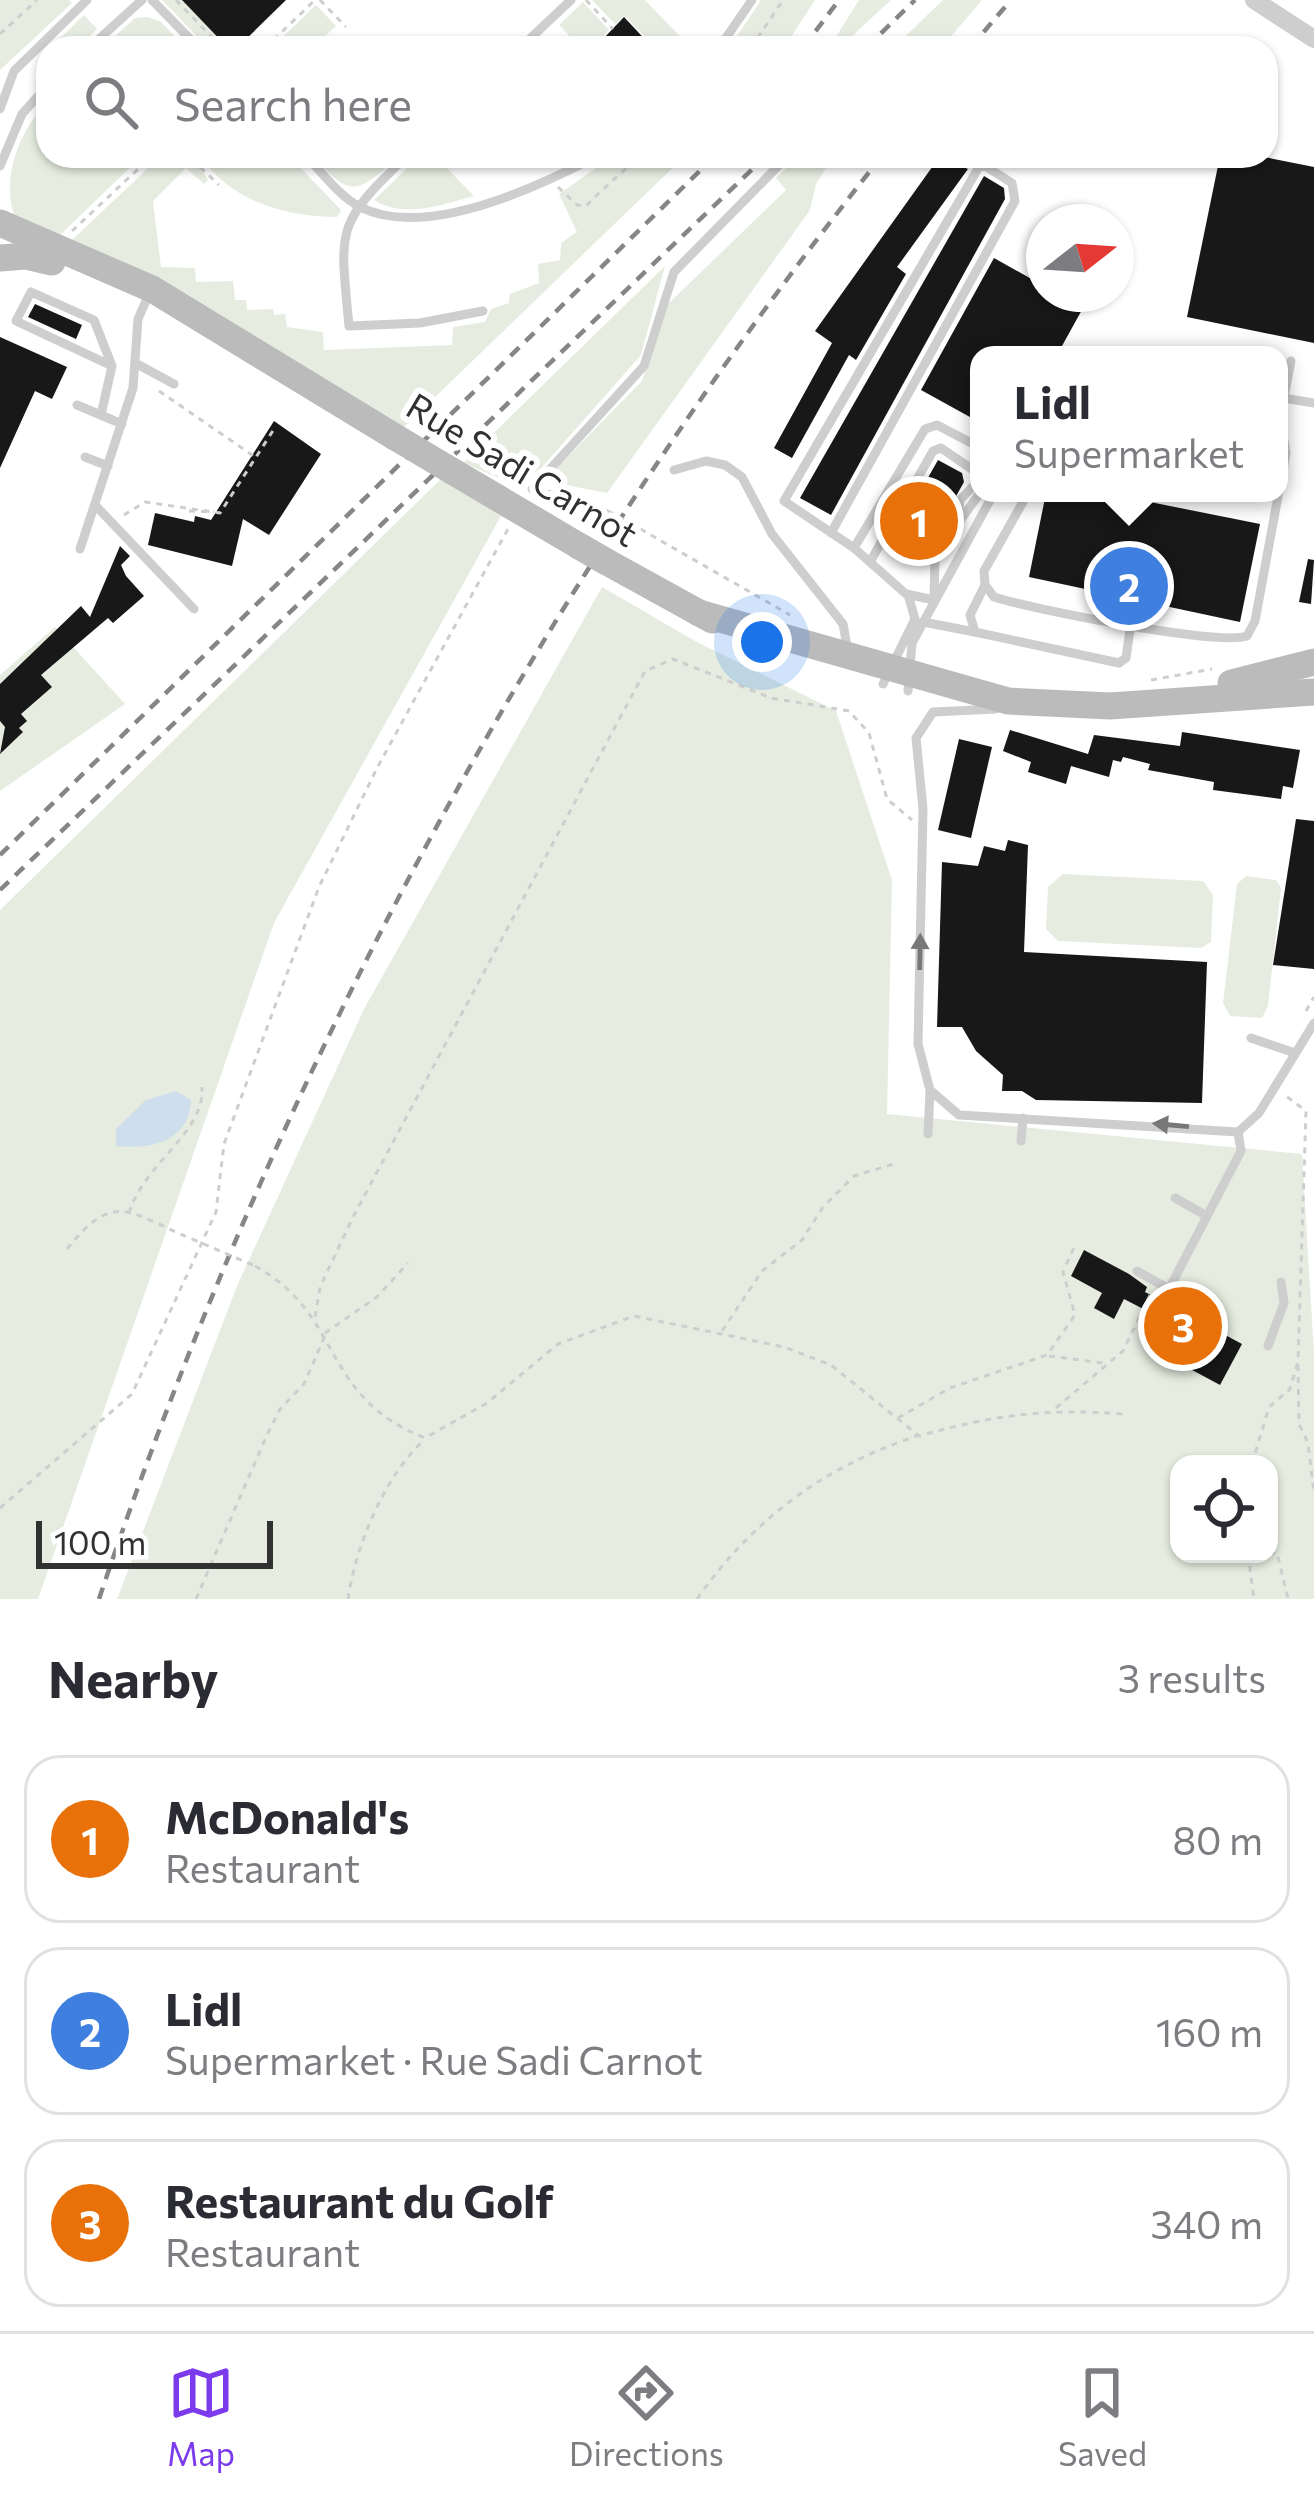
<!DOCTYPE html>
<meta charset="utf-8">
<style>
:root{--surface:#fff;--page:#f7f7f7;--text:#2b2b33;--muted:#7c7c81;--line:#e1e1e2;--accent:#7c3aed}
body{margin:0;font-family:Commissioner,sans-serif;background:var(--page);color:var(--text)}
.controls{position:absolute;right:36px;bottom:36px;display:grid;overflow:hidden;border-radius:24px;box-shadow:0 3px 9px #0004}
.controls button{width:108px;height:108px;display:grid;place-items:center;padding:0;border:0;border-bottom:3px solid var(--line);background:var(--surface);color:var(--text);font:60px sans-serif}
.compass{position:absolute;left:1026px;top:204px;width:108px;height:108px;border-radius:50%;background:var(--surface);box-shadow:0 3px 9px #0004;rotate:73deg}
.scale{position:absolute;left:36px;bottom:30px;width:237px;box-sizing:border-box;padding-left:12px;border:6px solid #313131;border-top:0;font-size:33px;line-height:42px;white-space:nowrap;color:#313131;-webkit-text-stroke:9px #fff;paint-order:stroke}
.you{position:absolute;left:762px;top:642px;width:42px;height:42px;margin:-30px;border:9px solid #fff;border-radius:50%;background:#1a73e8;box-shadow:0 0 0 18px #1a73e833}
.badge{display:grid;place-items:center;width:78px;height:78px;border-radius:50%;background:var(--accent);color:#fff;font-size:39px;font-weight:700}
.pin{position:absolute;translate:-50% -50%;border:6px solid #fff;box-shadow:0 3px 12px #0006}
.popup{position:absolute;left:970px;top:346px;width:318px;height:156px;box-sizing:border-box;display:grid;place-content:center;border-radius:24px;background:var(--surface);filter:drop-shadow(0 3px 9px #0005);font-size:39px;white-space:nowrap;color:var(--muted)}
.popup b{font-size:45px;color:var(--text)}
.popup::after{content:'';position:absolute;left:50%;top:100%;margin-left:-24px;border:24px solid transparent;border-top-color:var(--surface)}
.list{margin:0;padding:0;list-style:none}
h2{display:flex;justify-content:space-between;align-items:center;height:156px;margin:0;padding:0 48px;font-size:51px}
h2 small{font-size:39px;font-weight:400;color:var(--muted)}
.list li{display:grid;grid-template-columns:78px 1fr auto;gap:36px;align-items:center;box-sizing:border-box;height:168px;margin:0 24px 24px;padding:0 24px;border:3px solid var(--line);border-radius:36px}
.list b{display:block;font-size:45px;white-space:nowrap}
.list p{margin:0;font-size:39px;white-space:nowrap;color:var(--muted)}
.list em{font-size:39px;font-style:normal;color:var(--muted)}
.icon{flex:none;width:66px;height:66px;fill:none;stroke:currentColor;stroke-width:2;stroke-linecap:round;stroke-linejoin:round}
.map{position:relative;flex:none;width:1314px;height:1599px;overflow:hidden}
.search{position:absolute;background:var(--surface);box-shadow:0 3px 9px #0004;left:36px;right:36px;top:36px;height:132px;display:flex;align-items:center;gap:30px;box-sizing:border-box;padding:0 42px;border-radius:36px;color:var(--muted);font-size:45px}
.sheet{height:732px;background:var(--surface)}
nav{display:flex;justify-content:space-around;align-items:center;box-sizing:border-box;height:168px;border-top:3px solid var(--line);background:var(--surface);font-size:33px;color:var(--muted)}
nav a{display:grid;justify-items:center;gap:6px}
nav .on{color:var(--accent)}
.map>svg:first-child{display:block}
.green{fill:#e6ede0;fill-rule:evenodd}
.water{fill:#cedeec}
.building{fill:#181818}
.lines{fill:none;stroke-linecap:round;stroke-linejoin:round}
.path{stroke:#cecece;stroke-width:3;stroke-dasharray:6 6;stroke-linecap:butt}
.service{stroke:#cecece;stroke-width:9}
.minor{stroke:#cecece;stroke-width:18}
.secondary{stroke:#bbb;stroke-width:27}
.rail{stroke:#868686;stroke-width:4.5;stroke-dasharray:12 9;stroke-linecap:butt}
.path-bridge{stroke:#cecece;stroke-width:3;stroke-dasharray:6 6;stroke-linecap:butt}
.secondary-bridge{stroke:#bbb;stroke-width:27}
.oneway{fill:#787878}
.labels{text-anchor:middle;stroke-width:12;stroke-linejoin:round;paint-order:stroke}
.street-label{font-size:36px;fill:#313131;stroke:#fff}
</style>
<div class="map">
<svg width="1314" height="1599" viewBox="0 0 1314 1599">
<rect width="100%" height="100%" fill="#fff"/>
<g class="green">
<path d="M0,0H69L72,3L0,70Z"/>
<path d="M162,0H182L228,48H208Z"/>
<path d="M592,0H645L691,48H647L651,43L625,16L615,24Z"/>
<path d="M761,0H815L784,48H729Z"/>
<path d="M859,0H891L839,48H829Z"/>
<path d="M943,0H982L941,48H893Z"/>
<path d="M583,2L609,30L600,39L608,48H581L559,25Z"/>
<path d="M316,5L336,26L312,48H271Z"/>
<path d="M84,15L97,29L77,48H50Z"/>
<path d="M147,17L160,21L186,48H125L114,37L135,18Z"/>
<path d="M48,102V156H142L60,235L16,220C0,180 18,131 48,102Z"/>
<path d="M161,156H194L208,180L204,184L186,168L153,201L161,267L195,268L196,282L233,281L235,300H246L247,310L273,309L274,315L285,314L287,327L323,332L324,350L452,345L453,327L485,322L491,309L509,303L510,294L539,283L538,264L560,260L561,243L577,232L559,194L613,156H685L404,427L284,354L72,240Z"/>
<path d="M201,156H289L341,210L337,217C287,217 229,201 201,156Z"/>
<path d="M312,156H386L392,162C353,199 347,192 312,156Z"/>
<path d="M420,156H435L474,196C441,205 404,219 374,200Z"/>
<path d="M798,156H833L816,184L810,210L607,493L544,481L642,381L668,304L786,190L776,178Z"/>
<path d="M665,266L641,355L536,474L502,479L463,463Z"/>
<path d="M444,476L501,516L274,923L38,1599H0V910Z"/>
<path d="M602,587L695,641L836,711L892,880L887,1114L1302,1154L1314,1353V1599H117L237,1286L364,1009ZM1179,1464H1269V1554H1179Z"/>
<path d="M55,627L125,704L0,791V675Z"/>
<path d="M1063,874L1203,881L1213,895L1211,942L1201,948L1058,941L1046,929L1048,887Z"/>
<path d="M1246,876L1276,880L1281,888L1268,1006L1262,1018L1230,1016L1223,1003L1237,884Z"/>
</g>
<path class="water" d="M176,1091L191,1100C190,1141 151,1150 116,1146V1129L146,1100Z"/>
<g class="building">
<path d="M182,0H286L237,48H228Z"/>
<path d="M624,17L653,48H611L602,40Z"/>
<path d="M940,156L968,169L897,267L906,274L856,360L849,355L792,458L774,448L832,343L815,331Z"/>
<path d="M1220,156H1259L1314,167V343L1187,317Z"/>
<path d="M984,176L1004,188L1005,199L831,515L800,498Z"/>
<path d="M994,258L1044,286V294H1058L1083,308L1057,355H979V422L921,390Z"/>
<path d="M35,304L82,325L76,339L28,317Z"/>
<path d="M0,337L67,367L52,399L35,391L0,468Z"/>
<path d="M274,421L321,454L269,535L243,519L232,566L148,545L155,513L194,522L195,516L211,520Z"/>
<path d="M938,460L962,473L964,482L924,553L915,556L891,543Z"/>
<path d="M1046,493H1105L1260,524L1240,622L1029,577Z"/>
<path d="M120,546L130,556L121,565L126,576L144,596L113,623L108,618L41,675L52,687L21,714L27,721L19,728L23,732L0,754L5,727L0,721V684L81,606L90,617Z"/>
<path d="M1308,559L1314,560L1311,604L1299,602Z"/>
<path d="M1010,730L1088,754L1094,735L1180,746L1182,732L1300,750L1293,788L1283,786L1281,799L1213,790L1214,782L1148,770L1150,764L1123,757L1121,762L1113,760L1109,777L1071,766L1066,784L1028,772L1031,762L1003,751Z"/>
<path d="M959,739L992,747L971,838L938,830Z"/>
<path d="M1296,819L1314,821V969L1273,965Z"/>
<path d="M1008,840L1028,845L1024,952L1207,962L1202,1103L1036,1100L1022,1091H1002L1003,1075L976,1051L962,1027H937L942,862L978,866L984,846L1005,851Z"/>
<path d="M1084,1250L1129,1274L1147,1287L1145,1292L1242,1344L1220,1385L1181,1364L1191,1345L1147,1321L1151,1313L1124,1299L1114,1319L1094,1308L1102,1293L1071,1276Z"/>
</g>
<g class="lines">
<g class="path">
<path d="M176,0L222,48"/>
<path d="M320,0L346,27"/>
<path d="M586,0L613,29"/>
<path d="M0,34L37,0"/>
<path d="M113,40L121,48"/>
<path d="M265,48L315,0"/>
<path d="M751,48L783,0"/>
<path d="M197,156L199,166L219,185"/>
<path d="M558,187L577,205L586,206C603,188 620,175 639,156"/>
<path d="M72,231L152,156"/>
<path d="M159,391L255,457"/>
<path d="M548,491L608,511"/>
<path d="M189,511L214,512"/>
<path d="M124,515L145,502L220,513L276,426"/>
<path d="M630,523L790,615"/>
<path d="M1151,680L1212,669"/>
<path d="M1306,1011L1314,997"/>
<path d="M129,1213C144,1163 205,1133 202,1087"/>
<path d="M67,1249C115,1189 129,1213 192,1239"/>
<path d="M255,1266C345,1316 319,1396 425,1438L487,1403L558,1344L634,1316L784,1347L831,1365L919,1436C994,1415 1045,1408 1124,1414"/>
<path d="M315,1317L320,1287L353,1217L645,671L673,659L771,698L849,711L869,733L887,799L912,820"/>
<path d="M722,1331L762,1271L802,1240L823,1207L854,1176L894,1164"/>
<path d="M325,1333L377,1297L408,1263"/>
<path d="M1049,1356L1103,1363"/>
<path d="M1298,1365L1299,1424L1308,1443L1314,1493"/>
<path d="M1056,1408L1123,1351L1151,1293"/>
<path d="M898,1418L950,1388L1047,1355L1075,1315L1063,1272L1076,1243"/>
<path d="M1252,1464L1269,1407L1290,1389L1298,1362L1306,1111L1286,1096"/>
<path d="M0,1508L132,1394L216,1212L224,1144L319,887L377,768L509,527"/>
<path d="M1269,1553H1277L1288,1599"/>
<path d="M1248,1554L1254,1599"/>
<path d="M196,1599L266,1437L280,1409L304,1384L324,1338"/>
<path d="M348,1599C356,1545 384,1477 424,1440"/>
<path d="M697,1599C753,1519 825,1466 917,1436"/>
</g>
<g class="service">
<path d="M152,0L199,48"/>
<path d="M89,48L142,0"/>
<path d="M520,48L571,0"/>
<path d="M719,48L752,0"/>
<path d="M0,109L14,71L87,0"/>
<path d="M306,156C322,172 340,197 360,207C426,240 538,187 597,156"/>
<path d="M407,156C334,225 340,229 349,326L420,323L483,311"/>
<path d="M0,166L22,114L48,85"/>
<path d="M137,364L174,384"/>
<path d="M1283,398L1314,403"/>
<path d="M77,405L122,424"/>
<path d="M101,415L112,366L16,321L31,292L94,320L112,366"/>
<path d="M85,457L108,466"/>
<path d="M674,470L706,461L725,465L742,477L772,534L843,624L848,652"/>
<path d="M532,489L644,366L674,272L788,156"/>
<path d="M1028,493L984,571L985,585L994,597C1031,609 1218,646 1247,636L1255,621L1286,453L1280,417L1291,361"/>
<path d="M95,505L194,609"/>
<path d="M957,521L960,500L979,480"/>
<path d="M831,533L1015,201L1012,183L985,166L979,167L784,501L854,548"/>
<path d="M80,549L133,388L138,319L149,294"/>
<path d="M870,562L933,451L941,448L979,474"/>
<path d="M985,585L970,615L975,632L1119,663L1126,658L1131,623"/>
<path d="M934,600L906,594L854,548L925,429L937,425L979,447"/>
<path d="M934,600L935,555L980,493"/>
<path d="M923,622L975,632"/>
<path d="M883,684L915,619L909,598"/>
<path d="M908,691L912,643L994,493"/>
<path d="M996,709L933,712L916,738L923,809L918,1044L930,1090L959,1115L1238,1132L1259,1113L1314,1023"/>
<path d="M1251,1038L1295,1053"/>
<path d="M928,1134L930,1091"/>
<path d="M1021,1141L1023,1118"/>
<path d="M1175,1198L1207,1216"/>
<path d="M1137,1271L1169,1289L1241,1151L1238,1132"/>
<path d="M1268,1346L1284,1303L1281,1282"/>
</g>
<path class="minor" d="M1254,0L1314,39"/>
<g class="secondary">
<path d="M0,223L152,289L395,437"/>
<path d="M0,258L26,256L52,262"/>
<path d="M452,471L579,546"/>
<path d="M605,561L712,620"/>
<path d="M699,613L1008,701L1110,706L1314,692"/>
<path d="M1231,683L1314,662"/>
</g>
<g class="rail">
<path d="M803,48L839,0"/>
<path d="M866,48L915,0"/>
<path d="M970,48L1011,0"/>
<path d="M0,855L715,156"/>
<path d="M0,890L766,156"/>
<path d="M99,1599C274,1078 539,586 882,156"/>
</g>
<g class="path-bridge">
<path d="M608,511L630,523"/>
<path d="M192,1239L255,1266"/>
</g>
<g class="secondary-bridge">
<path d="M395,437L452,471"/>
<path d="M579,546L605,561"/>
</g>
</g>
<defs><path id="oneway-solid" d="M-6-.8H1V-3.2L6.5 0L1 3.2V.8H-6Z" transform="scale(3)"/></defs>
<g class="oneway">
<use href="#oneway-solid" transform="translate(920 952) rotate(-89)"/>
<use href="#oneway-solid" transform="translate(1171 1125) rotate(-175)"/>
</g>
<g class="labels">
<g class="street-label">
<text transform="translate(522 470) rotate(31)" y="13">Rue Sadi Carnot</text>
</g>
</g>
</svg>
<div class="controls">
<button><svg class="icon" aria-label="locate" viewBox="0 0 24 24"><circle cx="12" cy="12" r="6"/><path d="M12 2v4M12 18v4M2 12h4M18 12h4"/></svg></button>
</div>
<svg class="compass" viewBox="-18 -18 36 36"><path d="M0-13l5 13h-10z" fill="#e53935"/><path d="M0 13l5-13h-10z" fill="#7c7c81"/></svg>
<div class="scale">100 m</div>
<div class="you"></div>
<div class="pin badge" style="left:919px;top:521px;background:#e8710a">1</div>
<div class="pin badge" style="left:1129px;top:586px;background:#3f7fe0">2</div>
<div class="popup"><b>Lidl</b>Supermarket</div>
<div class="pin badge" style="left:1183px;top:1326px;background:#e8710a">3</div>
<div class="search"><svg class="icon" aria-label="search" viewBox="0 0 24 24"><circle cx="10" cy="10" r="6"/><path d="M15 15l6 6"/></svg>Search here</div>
</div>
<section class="sheet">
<h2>Nearby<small>3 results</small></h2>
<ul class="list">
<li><span class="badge" style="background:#e8710a">1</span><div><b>McDonald's</b><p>Restaurant</p></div><em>80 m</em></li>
<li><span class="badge" style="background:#3f7fe0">2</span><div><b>Lidl</b><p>Supermarket · Rue Sadi Carnot</p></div><em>160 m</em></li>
<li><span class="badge" style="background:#e8710a">3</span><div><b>Restaurant du Golf</b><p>Restaurant</p></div><em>340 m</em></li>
</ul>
</section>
<nav>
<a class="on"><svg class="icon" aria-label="map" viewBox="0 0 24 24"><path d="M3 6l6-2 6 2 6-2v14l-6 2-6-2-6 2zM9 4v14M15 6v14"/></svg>Map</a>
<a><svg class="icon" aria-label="directions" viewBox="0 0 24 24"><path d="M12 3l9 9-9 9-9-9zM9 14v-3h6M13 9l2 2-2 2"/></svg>Directions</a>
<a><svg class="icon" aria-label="saved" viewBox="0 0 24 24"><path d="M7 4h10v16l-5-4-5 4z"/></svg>Saved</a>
</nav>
